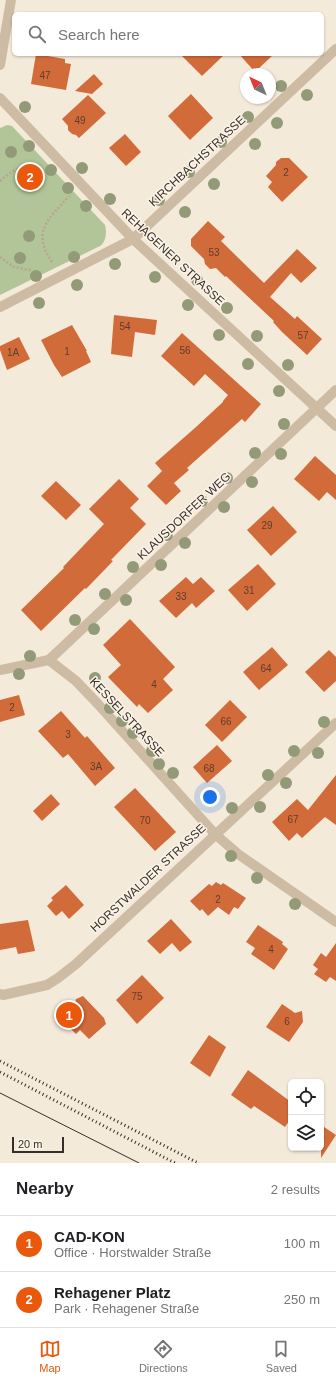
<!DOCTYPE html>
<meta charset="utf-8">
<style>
:root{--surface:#fff;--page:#f6f6f6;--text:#202124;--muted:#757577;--line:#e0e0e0;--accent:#ea580c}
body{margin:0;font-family:Arial,sans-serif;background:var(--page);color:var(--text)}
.controls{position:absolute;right:12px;bottom:12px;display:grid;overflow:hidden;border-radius:6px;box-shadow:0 1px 3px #0004}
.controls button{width:36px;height:36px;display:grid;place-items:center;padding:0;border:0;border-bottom:1px solid var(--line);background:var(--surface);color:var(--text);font:20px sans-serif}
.compass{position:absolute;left:240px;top:68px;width:36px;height:36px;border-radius:50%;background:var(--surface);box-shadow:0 1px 3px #0004;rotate:317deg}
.scale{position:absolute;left:12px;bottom:10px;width:52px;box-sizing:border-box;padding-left:4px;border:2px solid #382e27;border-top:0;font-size:11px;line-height:14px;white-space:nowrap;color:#382e27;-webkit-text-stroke:3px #fbf3e7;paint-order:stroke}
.you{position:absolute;left:210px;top:797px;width:14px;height:14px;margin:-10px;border:3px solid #fff;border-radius:50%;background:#1a73e8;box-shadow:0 0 0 6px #1a73e833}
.badge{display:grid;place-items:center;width:26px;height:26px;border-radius:50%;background:var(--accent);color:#fff;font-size:13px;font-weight:700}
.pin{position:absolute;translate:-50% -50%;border:2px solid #fff;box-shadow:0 1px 4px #0006}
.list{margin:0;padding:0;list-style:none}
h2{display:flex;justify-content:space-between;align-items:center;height:52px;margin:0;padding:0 16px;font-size:17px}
h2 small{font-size:13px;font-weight:400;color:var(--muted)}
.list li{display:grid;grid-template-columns:26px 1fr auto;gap:12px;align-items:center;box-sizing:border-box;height:56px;padding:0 16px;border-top:1px solid var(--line)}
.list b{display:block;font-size:15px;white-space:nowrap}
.list p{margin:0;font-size:13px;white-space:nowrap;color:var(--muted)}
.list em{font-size:13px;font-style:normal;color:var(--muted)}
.icon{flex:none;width:22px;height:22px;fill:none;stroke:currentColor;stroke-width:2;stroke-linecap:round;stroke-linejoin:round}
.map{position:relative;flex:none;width:336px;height:1163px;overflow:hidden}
.search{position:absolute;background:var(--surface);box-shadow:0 1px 3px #0004;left:12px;right:12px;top:12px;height:44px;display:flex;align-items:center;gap:10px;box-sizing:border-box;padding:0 14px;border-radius:6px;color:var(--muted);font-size:15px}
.sheet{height:164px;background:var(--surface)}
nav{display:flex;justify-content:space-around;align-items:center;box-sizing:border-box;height:56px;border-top:1px solid var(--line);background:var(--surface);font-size:11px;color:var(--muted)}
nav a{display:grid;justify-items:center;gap:2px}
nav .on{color:var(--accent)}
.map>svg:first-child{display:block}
.green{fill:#b2c598}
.building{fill:#d26b3a}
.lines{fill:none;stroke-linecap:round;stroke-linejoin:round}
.path{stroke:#b9a58e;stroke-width:2.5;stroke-dasharray:2 2;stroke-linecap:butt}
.minor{stroke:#cebba4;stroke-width:10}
.tram{stroke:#382e27;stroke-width:1}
.rail{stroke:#382e27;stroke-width:3;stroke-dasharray:1 3;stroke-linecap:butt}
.tree{fill:#939a78}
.labels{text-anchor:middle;stroke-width:3;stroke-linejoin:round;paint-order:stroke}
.number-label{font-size:10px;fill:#5e3d2c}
.street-label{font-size:12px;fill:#382e27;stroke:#fbf3e7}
</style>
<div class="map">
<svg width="336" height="1163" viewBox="0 0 336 1163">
<rect width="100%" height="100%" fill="#f4eada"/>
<path class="green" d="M7,125L12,126L105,225C107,232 106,242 100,246L0,295V128Z"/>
<g class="building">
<path d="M36,54L65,59V63L71,64L66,90L31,84Z"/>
<path d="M180,54H225L202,76Z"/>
<path d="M239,54H274L255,72Z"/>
<path d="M94,74L103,84L92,94L75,91Z"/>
<path d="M191,94L213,118L190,140L168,116Z"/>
<path d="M88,95L106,113L79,138L76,135L72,134L68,130V126L62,119Z"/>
<path d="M125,134L141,152L126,166L109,148Z"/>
<path d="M281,158H289L308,177L282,202L268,187L272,182L266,176L276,165V162Z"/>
<path d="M208,221L225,237L221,241L264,283L297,249L317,268L301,283L291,273L270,297L295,319L297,316L322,339L307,355L282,332L273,322L274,321L226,276L225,277L216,268L210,269L205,264L204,259L191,246V239Z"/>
<path d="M114,315L157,320L155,335L135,332L132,357L111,354Z"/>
<path d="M72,325L87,351H86L91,362L62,377L54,365L41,340Z"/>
<path d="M182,333L261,404L245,422L242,419L187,468L189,470L174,483L181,491L166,505L147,486L162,471L155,463L196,427L223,402V401L228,395L205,374L194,386L161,356Z"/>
<path d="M19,337L30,359L7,370L0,350V346Z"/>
<path d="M315,456L336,475V500L327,492L319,501L294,479Z"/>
<path d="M119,479L139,499L130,508L146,524L111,560L113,561L86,589L85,588L41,631L21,610L64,568L63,567L104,524L89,509Z"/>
<path d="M56,481L81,505L66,520L41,496Z"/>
<path d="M273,506L297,532L271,556L247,530Z"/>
<path d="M258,564L276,584L247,611L228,590Z"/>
<path d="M186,577L193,584L201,577L215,591L196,608L192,603L176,618L159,601Z"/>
<path d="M130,619L175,667L163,679L173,690L148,713L139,704L137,707L108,677L121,665L103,645Z"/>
<path d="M272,647L288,665L259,690L243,672Z"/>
<path d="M329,650L336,657V681L324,692L305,672Z"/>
<path d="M19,695L25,715L0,722V700Z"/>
<path d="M230,700L247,717L222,742L205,725Z"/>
<path d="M61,711L85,738L87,736L115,768L95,786L68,754L63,758L38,731Z"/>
<path d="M217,745L232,761L207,783L193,767Z"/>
<path d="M336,775V825L325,817L302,838L297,833L289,841L272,822L297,799L308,810Z"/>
<path d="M135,788L176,832L155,851L114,807Z"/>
<path d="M51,794L60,804L42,821L33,811Z"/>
<path d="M216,882L221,885L223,883L246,898L238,909L234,907L229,915L218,907L208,916L202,909L200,911L190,901L209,884L212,886Z"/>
<path d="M66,885L84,905L69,919L62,911L56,916L47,906L53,900L51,898Z"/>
<path d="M171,919L192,942L180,952L172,943L160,954L147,941Z"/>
<path d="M28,920L35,951L18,954L16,947L0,950V924Z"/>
<path d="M258,925L283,942L282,944L288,949L274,970L251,954L255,948L246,942Z"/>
<path d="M336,943V981L330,977L326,982L314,974L318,969L313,965L321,953L326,957Z"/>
<path d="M142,975L164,998L137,1024L116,1000Z"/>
<path d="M83,996L104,1018L106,1024L89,1039L80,1030L76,1034L65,1023L70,1019L64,1014L75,1004L76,999Z"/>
<path d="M282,1004L295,1013L302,1011L303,1022L289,1042L266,1027Z"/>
<path d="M209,1035L226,1047L210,1077L190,1063Z"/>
<path d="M248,1070L291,1102V1118L285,1127L254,1106L251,1109L231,1095Z"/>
<path d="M321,1125L336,1135L321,1158Z"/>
</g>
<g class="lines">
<g class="path">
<path d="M0,181C7,175 14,169 23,167C29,166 35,167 39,164"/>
<path d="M0,257L14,267L30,270L31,272"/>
<path d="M52,262C31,231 49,219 69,196"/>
</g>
<g class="minor">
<path d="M0,65L11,0"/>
<path d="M0,98L133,239L336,426"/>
<path d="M0,307L133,239L336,49"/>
<path d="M49,660L336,390"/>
<path d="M0,670L49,660L76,681L97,703L215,834L238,854L336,922"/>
<path d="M0,994L3,995L47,985L58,978L76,964L336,723"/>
</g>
<path class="tram" d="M0,1093L139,1163"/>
<g class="rail">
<path d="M0,1061L198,1163"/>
<path d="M0,1072L175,1163"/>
</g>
</g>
<g class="tree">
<circle cx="281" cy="86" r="6"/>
<circle cx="307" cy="95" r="6"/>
<circle cx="25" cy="107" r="6"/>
<circle cx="248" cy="117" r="6"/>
<circle cx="277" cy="123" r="6"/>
<circle cx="221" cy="142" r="6"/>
<circle cx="255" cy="144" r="6"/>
<circle cx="29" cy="146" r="6"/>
<circle cx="11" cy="152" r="6"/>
<circle cx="82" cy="168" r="6"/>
<circle cx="51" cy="170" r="6"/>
<circle cx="189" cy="172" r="6"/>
<circle cx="214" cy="184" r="6"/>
<circle cx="68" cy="188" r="6"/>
<circle cx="110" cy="199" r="6"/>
<circle cx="159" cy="200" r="6"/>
<circle cx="86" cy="206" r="6"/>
<circle cx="185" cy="212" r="6"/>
<circle cx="29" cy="236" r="6"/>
<circle cx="74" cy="257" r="6"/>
<circle cx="20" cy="258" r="6"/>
<circle cx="115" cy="264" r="6"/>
<circle cx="36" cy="276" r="6"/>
<circle cx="155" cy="277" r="6"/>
<circle cx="197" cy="280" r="6"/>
<circle cx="77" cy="285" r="6"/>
<circle cx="39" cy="303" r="6"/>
<circle cx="188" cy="305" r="6"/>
<circle cx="227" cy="308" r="6"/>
<circle cx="219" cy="335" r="6"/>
<circle cx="257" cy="336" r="6"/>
<circle cx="248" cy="364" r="6"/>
<circle cx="288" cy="365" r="6"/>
<circle cx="279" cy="391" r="6"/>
<circle cx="284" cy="424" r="6"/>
<circle cx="255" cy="453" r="6"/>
<circle cx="281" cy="454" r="6"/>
<circle cx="227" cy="478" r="6"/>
<circle cx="252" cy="482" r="6"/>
<circle cx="202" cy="501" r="6"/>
<circle cx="224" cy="507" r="6"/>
<circle cx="167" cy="535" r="6"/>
<circle cx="185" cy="543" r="6"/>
<circle cx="161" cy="565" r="6"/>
<circle cx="133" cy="567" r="6"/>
<circle cx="105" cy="594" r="6"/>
<circle cx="126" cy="600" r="6"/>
<circle cx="75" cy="620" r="6"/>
<circle cx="94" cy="629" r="6"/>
<circle cx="30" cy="656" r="6"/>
<circle cx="19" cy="674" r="6"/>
<circle cx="95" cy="678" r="6"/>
<circle cx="110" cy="708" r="6"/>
<circle cx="122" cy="721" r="6"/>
<circle cx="324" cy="722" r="6"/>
<circle cx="133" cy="733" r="6"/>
<circle cx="152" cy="751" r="6"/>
<circle cx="294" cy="751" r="6"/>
<circle cx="318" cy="753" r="6"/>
<circle cx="159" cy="764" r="6"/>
<circle cx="173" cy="773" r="6"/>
<circle cx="268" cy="775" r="6"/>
<circle cx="286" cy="783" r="6"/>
<circle cx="260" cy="807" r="6"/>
<circle cx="232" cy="808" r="6"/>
<circle cx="231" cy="856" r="6"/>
<circle cx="257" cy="878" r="6"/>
<circle cx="295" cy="904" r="6"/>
</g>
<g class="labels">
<g class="number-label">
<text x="45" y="79">47</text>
<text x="80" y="124">49</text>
<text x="286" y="176">2</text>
<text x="214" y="256">53</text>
<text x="125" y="330">54</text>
<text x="303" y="339">57</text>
<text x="185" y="354">56</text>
<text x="67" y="355">1</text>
<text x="13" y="356">1A</text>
<text x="267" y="529">29</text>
<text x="249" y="594">31</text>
<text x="181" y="600">33</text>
<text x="266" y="672">64</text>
<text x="154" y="688">4</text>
<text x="12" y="711">2</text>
<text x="226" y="725">66</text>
<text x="68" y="738">3</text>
<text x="96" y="770">3A</text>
<text x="209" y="772">68</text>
<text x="293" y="823">67</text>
<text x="145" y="824">70</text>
<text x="218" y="903">2</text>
<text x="271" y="953">4</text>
<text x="137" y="1000">75</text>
<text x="287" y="1025">6</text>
</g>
<g class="street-label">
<text transform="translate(197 161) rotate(-43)" y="4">KIRCHBACHSTRASSE</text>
<text transform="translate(173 257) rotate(43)" y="4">REHAGENER STRASSE</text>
<text transform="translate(184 516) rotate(-43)" y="4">KLAUSDORFER WEG</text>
<text transform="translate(127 717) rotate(47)" y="4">KESSELSTRASSE</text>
<text transform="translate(148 878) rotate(-43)" y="4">HORSTWALDER STRASSE</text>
</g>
</g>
</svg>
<div class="controls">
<button><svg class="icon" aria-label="locate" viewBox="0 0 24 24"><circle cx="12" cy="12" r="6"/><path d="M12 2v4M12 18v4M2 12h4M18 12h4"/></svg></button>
<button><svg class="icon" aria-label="layers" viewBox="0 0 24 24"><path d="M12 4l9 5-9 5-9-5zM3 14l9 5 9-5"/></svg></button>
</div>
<svg class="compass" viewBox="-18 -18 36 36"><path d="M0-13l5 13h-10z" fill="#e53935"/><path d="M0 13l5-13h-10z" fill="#757577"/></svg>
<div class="scale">20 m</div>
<div class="you"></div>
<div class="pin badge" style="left:69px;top:1015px">1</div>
<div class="pin badge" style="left:30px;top:177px">2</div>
<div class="search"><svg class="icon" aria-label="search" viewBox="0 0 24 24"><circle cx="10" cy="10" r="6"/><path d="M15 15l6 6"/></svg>Search here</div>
</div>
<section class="sheet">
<h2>Nearby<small>2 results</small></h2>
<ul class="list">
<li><span class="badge">1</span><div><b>CAD-KON</b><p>Office · Horstwalder Straße</p></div><em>100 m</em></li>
<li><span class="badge">2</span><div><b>Rehagener Platz</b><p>Park · Rehagener Straße</p></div><em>250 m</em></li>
</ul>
</section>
<nav>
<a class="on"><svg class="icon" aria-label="map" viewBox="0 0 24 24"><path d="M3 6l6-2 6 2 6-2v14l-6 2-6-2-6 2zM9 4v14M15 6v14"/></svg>Map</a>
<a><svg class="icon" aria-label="directions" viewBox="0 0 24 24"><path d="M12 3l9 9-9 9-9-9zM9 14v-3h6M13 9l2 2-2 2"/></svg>Directions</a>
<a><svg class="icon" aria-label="saved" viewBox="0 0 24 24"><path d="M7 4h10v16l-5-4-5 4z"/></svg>Saved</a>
</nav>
